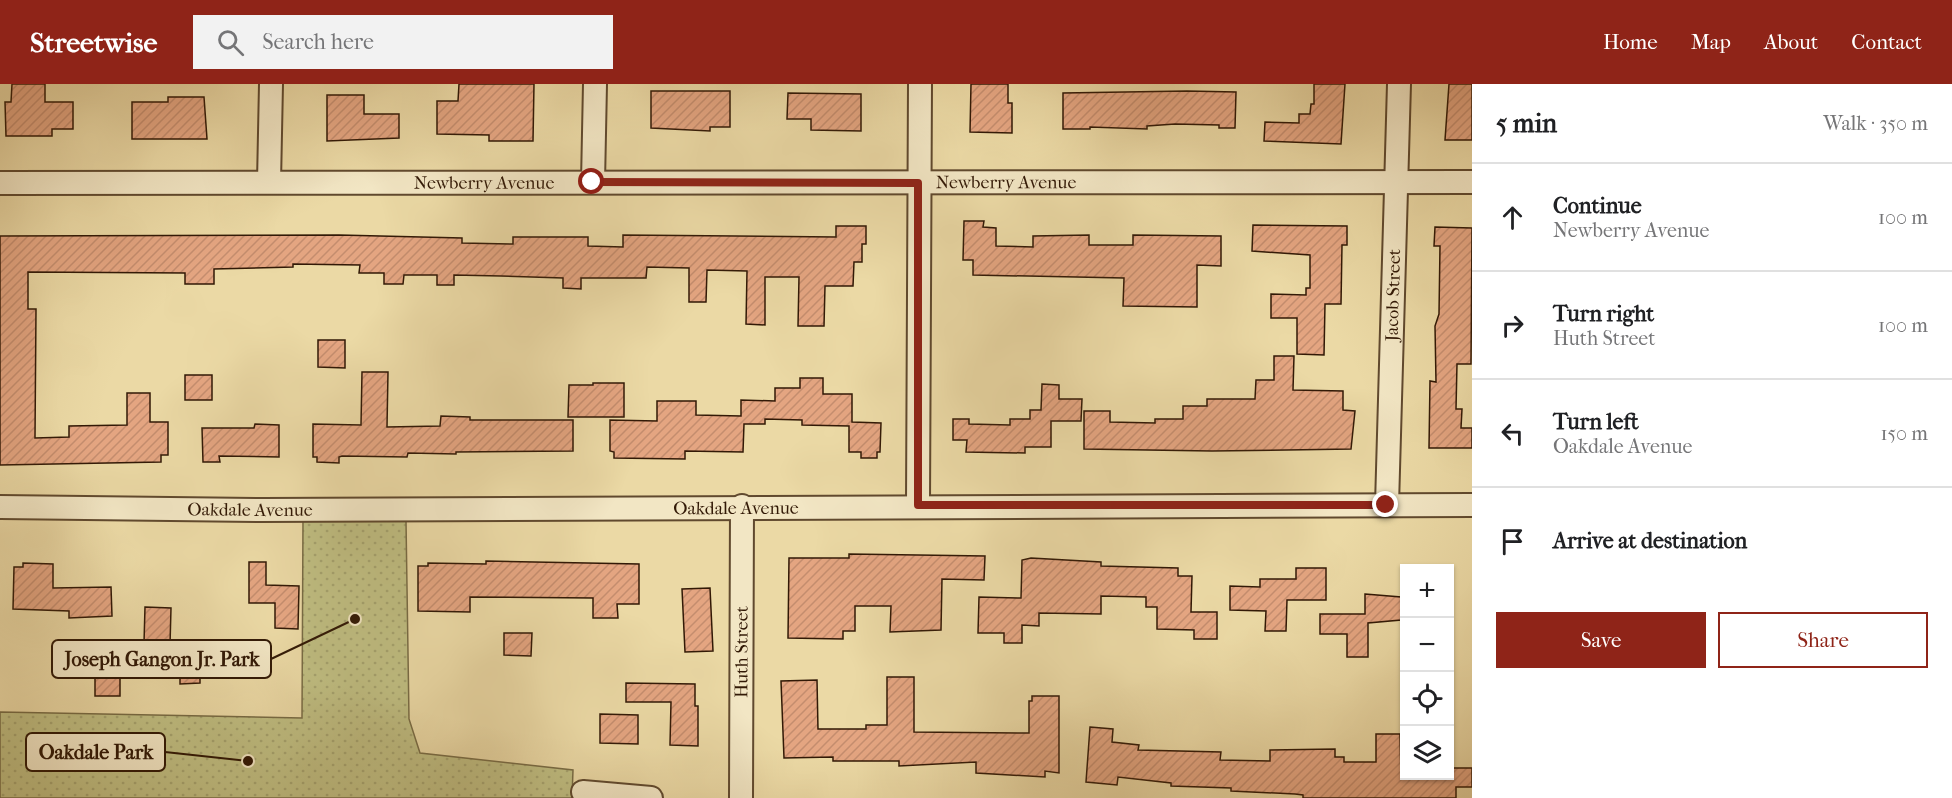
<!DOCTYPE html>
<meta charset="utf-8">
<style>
:root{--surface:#fff;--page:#f2f2f2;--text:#202124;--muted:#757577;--line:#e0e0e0;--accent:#8f2418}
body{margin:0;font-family:"IM FELL French Canon",serif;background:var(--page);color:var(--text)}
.controls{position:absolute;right:18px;bottom:18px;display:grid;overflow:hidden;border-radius:0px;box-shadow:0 2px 4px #0004}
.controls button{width:54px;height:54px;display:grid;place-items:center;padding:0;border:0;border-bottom:2px solid var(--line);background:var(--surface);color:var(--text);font:30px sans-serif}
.stop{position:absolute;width:18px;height:18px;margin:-14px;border:4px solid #8f2418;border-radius:50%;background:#fff}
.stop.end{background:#8f2418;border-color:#fff;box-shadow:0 2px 6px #0008}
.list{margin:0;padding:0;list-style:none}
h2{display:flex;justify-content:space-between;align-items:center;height:78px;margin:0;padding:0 24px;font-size:26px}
h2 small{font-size:20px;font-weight:400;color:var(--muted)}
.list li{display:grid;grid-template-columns:39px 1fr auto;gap:18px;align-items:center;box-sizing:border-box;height:108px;padding:0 24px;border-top:2px solid var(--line)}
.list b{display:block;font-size:22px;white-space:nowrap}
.list p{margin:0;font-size:20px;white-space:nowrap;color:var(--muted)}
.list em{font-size:20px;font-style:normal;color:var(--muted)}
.actions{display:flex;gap:12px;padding:18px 24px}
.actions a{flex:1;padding:14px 0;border:2px solid var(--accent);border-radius:0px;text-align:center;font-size:21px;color:var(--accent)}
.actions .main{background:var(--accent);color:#fff}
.icon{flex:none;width:33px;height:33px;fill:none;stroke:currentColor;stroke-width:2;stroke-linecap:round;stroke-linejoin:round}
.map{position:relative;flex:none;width:1472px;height:714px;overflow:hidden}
header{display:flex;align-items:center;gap:36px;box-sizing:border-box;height:84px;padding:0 30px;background:var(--accent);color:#fff}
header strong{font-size:28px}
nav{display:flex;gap:33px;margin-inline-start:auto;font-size:21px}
.search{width:420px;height:54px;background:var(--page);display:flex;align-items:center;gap:15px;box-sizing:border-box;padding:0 21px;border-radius:0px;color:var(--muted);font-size:22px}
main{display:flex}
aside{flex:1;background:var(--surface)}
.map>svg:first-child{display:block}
.grass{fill:url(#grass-dots);stroke:#786b44;stroke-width:1.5}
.building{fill:url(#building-hatch);stroke:#321906;stroke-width:1.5}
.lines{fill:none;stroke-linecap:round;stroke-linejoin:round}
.street-casing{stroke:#60492e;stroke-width:26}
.street{stroke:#f2e6c4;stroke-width:22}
.route{stroke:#8f2418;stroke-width:8}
.labels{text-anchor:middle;stroke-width:4.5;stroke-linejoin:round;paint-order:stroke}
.street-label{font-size:18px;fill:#321906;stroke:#f2e6c4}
.leader{fill:none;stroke:#321906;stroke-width:2}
.callout-dot{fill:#321906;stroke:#f2e6c4;stroke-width:2}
.callout{fill:#f2e6c4;stroke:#321906;stroke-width:2}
.callout-label{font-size:20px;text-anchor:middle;font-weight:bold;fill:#321906}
</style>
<header>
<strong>Streetwise</strong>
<div class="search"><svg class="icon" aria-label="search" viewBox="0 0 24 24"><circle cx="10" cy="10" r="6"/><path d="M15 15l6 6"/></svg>Search here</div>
<nav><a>Home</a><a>Map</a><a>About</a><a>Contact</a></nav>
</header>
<main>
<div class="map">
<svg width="1472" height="714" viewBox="0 0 1472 714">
<defs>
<pattern id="grass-dots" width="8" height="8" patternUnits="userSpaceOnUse" patternTransform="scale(1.5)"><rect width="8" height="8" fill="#bfbd81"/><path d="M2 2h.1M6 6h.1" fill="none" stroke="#a5a26e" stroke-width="1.8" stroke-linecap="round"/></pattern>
<pattern id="building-hatch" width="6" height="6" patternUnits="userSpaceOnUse" patternTransform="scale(1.5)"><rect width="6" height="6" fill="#e4a581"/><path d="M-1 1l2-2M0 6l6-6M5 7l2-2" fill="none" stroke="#c48d6e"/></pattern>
</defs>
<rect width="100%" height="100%" fill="#ebd9a5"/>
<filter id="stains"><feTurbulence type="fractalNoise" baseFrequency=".00333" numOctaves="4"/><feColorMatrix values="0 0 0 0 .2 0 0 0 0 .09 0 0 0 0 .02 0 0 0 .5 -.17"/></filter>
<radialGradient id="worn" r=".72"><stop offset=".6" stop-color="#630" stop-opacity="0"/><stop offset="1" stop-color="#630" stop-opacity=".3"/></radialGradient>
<path class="grass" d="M303,435L406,437L409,635L420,669L573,686L572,714H0V628L302,634Z"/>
<g class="building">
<path d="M12,0H45V18H73V45H52V52H6L5,18H11Z"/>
<path d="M459,0H534L533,57H489V51L437,50V17H458Z"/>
<path d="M971,0H1008V19H1012V49L970,48Z"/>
<path d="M1314,0H1345L1341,60L1264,57L1265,38L1299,39V30H1310L1311,20H1314Z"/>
<path d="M1449,0H1472V56H1445Z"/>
<path d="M651,7H730V43H710V47L651,44Z"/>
<path d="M1187,7L1236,8L1235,44H1219V41L1175,40L1147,42V45L1090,43V45H1063V9Z"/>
<path d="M788,9L861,10V47L811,46V35H787Z"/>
<path d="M327,11H364V30H399V54L327,57Z"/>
<path d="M168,13H204L207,55H132V18H168Z"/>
<path d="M964,137H984L983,143L996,144V162L1033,163V152L1089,151V161H1133V151L1221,152V182L1197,181V223L1123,222L1124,194L973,191V176H963Z"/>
<path d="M1253,141L1347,142V161H1342L1341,220H1325L1324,271L1297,270V234H1271V210L1306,211V204H1310V171L1252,167Z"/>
<path d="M836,142H866V160H862V178H854L853,202H825L824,242H798L799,193H765V241L746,240L747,187L707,186L706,218H689V184L647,183L646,194H581V205L563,204V194L501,192L454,191V201H437V191H404L403,200H384V189H359L360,181L293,180V183L214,185V200H185V189L28,188V225H36L35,354L69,353V342L127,341V309H150V338H168V371H161V378L0,381V152L339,151L462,154V159L513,160V153H588V162L623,163V151L836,153Z"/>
<path d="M1435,143L1472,144L1471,280H1457L1456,325H1462L1461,344H1472V364H1429L1430,297L1436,298L1435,242L1439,230L1440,162H1434Z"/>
<path d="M318,256H345V284L318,283Z"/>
<path d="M1274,272H1294L1293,306L1343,307V326L1355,327L1351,365L1212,367L1084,365V327H1110V338L1155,339V335H1183V322H1207V315H1255L1256,296H1274Z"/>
<path d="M362,288H388L387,343L440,342L441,332L470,333V336H573V367L456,368V370L408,369L407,373L342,372L339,373V379L317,378V373H313V340L361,341Z"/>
<rect x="185" y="291" width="27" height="25"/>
<path d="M800,294H823V310H852V338L881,339L880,368H877V374H861V368H849V342L802,341V336L765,335V340H744L743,368L685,367V375L614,374V368L610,367V336L657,337V317H696V331L741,332V316L775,317V304H800Z"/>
<path d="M593,299H624V333H568L569,301H593Z"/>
<path d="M1042,300L1059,301V315H1082L1081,337H1051V363H1025V369L966,368L967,356H953V335H969V340L1010,341V335H1030V326H1041Z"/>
<path d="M255,340L279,341V373L219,372L220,378H203L202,344H254Z"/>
<path d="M849,470L985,472L984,496L942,495L941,546L890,548L891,522H855V547H843V555L788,554L789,474H849Z"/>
<path d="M1031,474L1101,478V482L1178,484V492H1192L1191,528H1217V555H1194V546L1157,545V523H1146V513L1101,512V530L1039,529V542L1022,541V559H1004V549H978L979,513L1021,514L1022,476Z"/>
<path d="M486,477L639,480V520H617L618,534H593V514L470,513V528L418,527V482H428V479L486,480Z"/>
<path d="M249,478H266V501L299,502L298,545L275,544V519H249Z"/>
<path d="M23,479L53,480V504L111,503L112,532L69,534V527L13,525L14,483H23Z"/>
<path d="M1296,484H1326V516H1287L1286,547H1265L1266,527L1230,526V502L1260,503V495H1296Z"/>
<path d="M710,504L713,567L685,568L682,505Z"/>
<path d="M1365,510L1401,513V536L1368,539V573H1347V550H1320V530H1365Z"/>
<path d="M145,523L171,524L170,561L144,559Z"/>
<path d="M504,549H532L531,572L504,571Z"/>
<path d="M180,576H200V599L180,600Z"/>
<rect x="95" y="588" width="25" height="24"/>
<path d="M887,593H914V648L1029,649V617H1032V612H1059V689L1045,687V693L976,689V678L899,682V677H833V673L784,674L781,597L817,596L818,645H866V641H887Z"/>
<path d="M626,599L695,600V622H698V662L670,661L671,618H626Z"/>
<path d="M600,630L638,631V660L600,659Z"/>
<path d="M1090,643L1113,645L1112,658L1139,661L1138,666L1221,668L1220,676L1270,677V666L1335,665V673H1344V678H1376V650H1400L1401,692H1449V684H1472V703H1456V714H1303V711L1295,710L1231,707V704L1171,702V699L1118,693L1117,701L1086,698Z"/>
</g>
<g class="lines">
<defs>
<g id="street">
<path d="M269,98L271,0"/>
<path d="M593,98L595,0"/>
<path id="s1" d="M0,99L1472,98"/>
<path d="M918,421L920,0"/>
<path id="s2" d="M1387,421L1399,0"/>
<path id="s3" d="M0,423L262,426L1472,421"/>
<path d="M583,708L651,714"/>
<path id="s4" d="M741,714L742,422"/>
</g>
</defs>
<use href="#street" class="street-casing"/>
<use href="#street" class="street"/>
</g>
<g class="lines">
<path class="route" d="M592,98L918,99V421H1386"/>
</g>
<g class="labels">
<g class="street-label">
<text dy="6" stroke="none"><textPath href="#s1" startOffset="484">Newberry Avenue</textPath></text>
<text dy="6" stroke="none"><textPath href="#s1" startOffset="1006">Newberry Avenue</textPath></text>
<text dy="6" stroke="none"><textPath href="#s2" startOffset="210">Jacob Street</textPath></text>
<text dy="6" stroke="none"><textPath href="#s3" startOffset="736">Oakdale Avenue</textPath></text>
<text dy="6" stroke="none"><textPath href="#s3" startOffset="250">Oakdale Avenue</textPath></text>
<text dy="6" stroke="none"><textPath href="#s4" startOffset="146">Huth Street</textPath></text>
</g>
</g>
<path class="leader" d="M355 535L271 575M248 677L165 668"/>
<g class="callout-dot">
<circle cx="355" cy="535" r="6"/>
<circle cx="248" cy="677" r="6"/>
</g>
<g class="callout">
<rect x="52" y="556" width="219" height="38" rx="6"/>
<rect x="26" y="649" width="139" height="38" rx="6"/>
</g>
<g class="callout-label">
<text x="162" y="582">Joseph Gangon Jr. Park</text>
<text x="96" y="675">Oakdale Park</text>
</g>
<rect width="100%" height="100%" filter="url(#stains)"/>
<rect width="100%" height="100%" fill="url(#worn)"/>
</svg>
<div class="controls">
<button>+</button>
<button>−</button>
<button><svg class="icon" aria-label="locate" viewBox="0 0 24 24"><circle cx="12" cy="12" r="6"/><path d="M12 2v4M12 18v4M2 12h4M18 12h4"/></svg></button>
<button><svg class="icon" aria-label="layers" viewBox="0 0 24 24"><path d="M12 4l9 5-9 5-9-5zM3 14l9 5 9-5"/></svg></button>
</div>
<div class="stop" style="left:592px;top:98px"></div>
<div class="stop end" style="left:1386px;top:421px"></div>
</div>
<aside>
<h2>5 min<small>Walk · 350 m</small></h2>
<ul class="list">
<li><svg class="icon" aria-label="ahead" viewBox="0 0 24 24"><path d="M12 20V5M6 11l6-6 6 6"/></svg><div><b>Continue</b><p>Newberry Avenue</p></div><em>100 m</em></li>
<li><svg class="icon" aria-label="right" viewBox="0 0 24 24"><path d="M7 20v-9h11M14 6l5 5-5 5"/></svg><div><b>Turn right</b><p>Huth Street</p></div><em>100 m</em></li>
<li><svg class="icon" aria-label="left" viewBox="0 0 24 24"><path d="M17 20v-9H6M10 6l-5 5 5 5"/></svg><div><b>Turn left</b><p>Oakdale Avenue</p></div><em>150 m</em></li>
<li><svg class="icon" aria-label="arrive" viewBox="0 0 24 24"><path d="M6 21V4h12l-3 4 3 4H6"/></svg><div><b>Arrive at destination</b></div></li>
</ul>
<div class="actions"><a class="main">Save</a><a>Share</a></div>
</aside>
</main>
